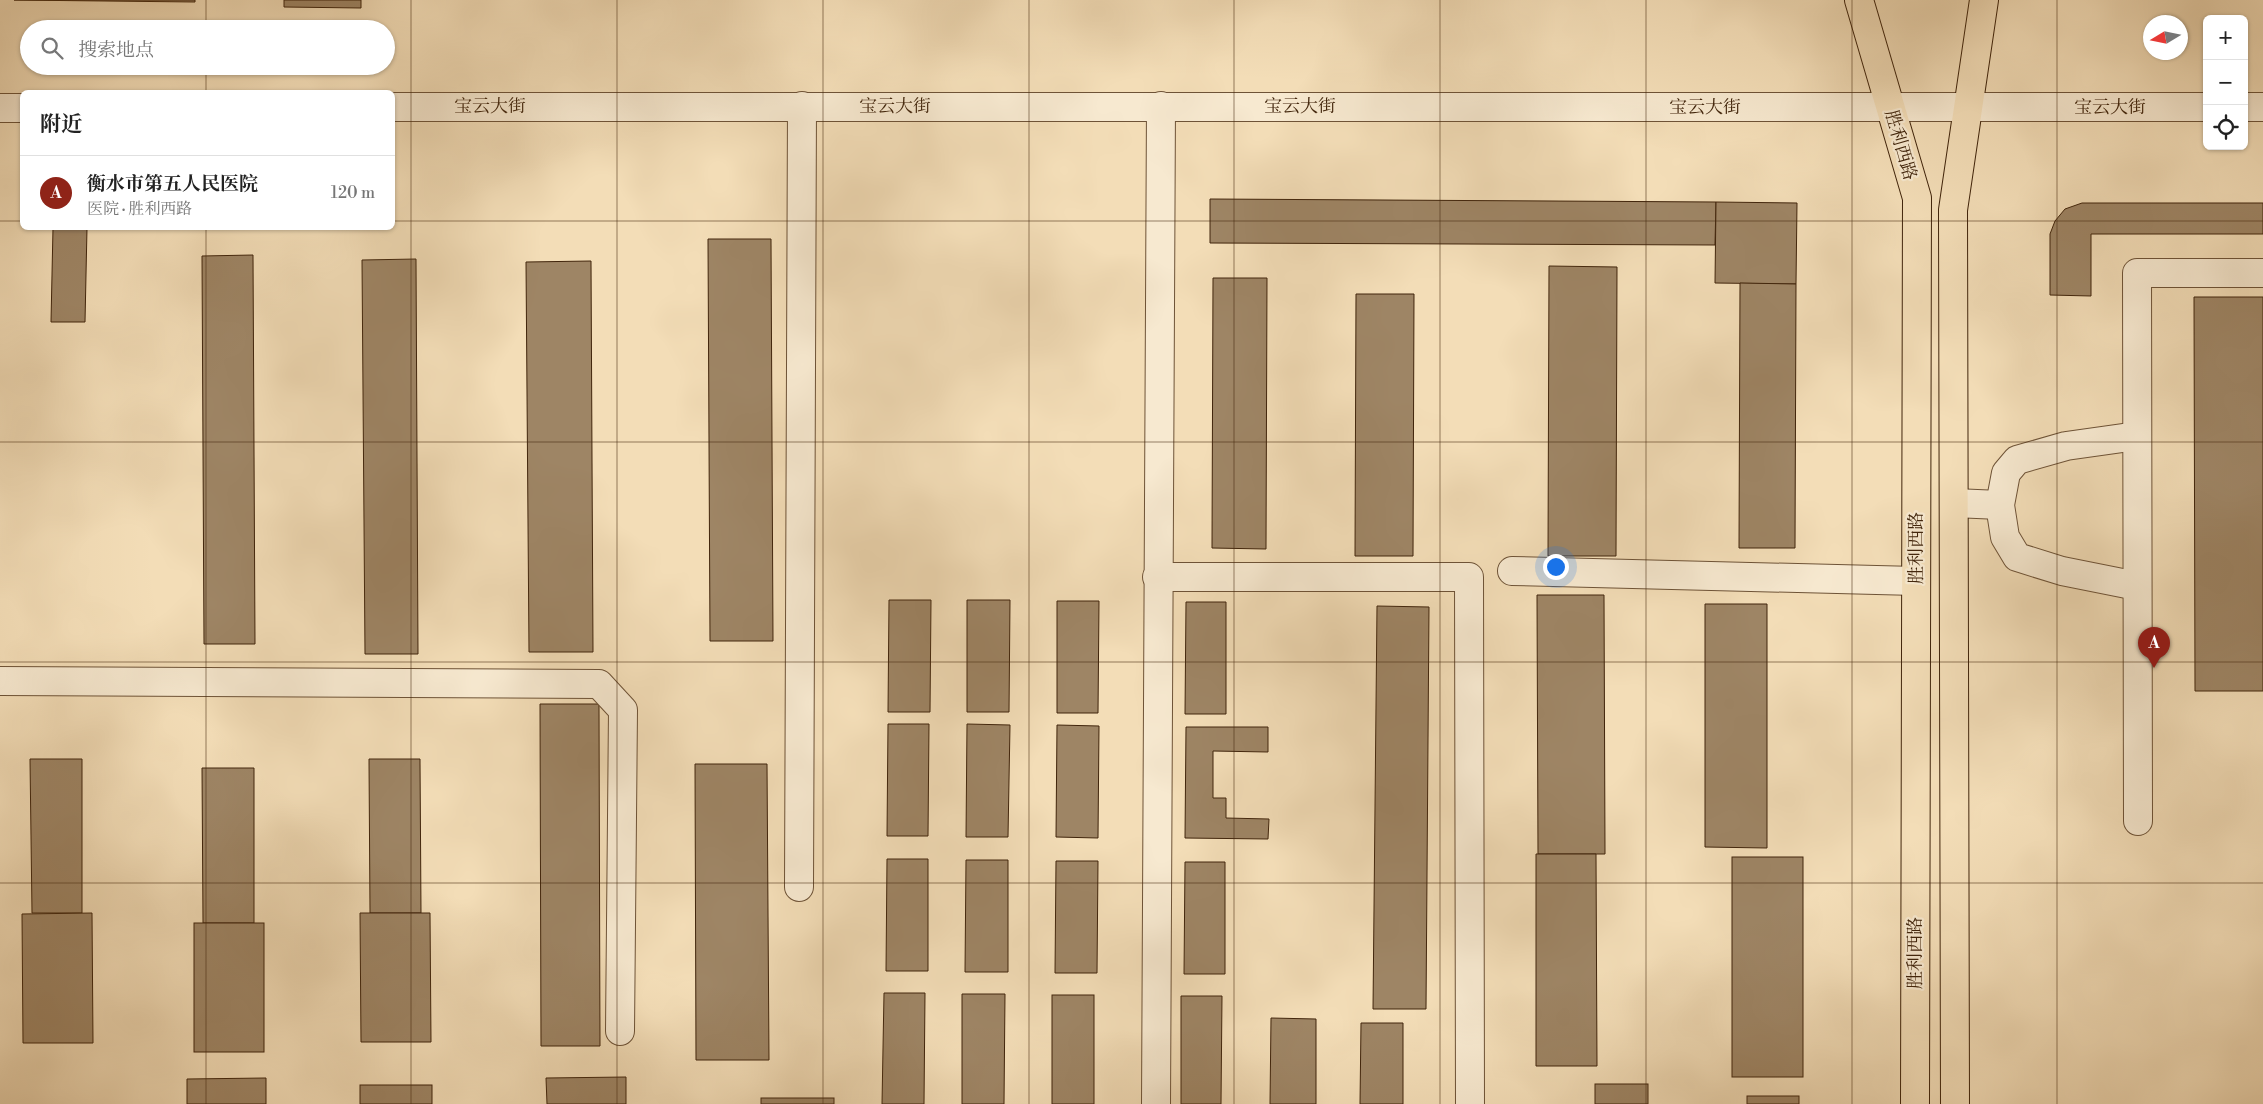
<!DOCTYPE html>
<html lang="zh">
<meta charset="utf-8">
<style>
:root{--surface:#fff;--page:#f6f6f6;--text:#222;--muted:#767676;--line:#e0e0e0;--accent:#8f2418}
body{margin:0;font-family:"Libre Bodoni","Noto Serif SC",serif;background:var(--page);color:var(--text)}
.controls{position:absolute;right:15px;top:15px;display:grid;overflow:hidden;border-radius:8px;box-shadow:0 1px 4px #0004}
.controls button{width:45px;height:45px;display:grid;place-items:center;padding:0;border:0;border-bottom:1px solid var(--line);background:var(--surface);color:var(--text);font:25px sans-serif}
.compass{position:absolute;left:2143px;top:15px;width:45px;height:45px;border-radius:50%;background:var(--surface);box-shadow:0 1px 4px #0004;rotate:260deg}
.you{position:absolute;left:1555px;top:566px;width:18px;height:18px;margin:-12px;border:4px solid #fff;border-radius:50%;background:#1a73e8;box-shadow:0 0 0 8px #1a73e833}
.badge{display:grid;place-items:center;width:32px;height:32px;border-radius:50%;background:var(--accent);color:#fff;font-size:16px;font-weight:700}
.pin{position:absolute;translate:-50% -41px;filter:drop-shadow(0 1px 2px #0008)}
.pin::after{content:'';position:absolute;top:26px;width:18px;height:15px;background:inherit;clip-path:polygon(0 0,100% 0,50% 100%)}
.list{margin:0;padding:0;list-style:none}
h2{display:flex;justify-content:space-between;align-items:center;height:65px;margin:0;padding:0 20px;font-size:21px}
h2 small{font-size:16px;font-weight:400;color:var(--muted)}
.list li{display:grid;grid-template-columns:32px 1fr auto;gap:15px;align-items:center;box-sizing:border-box;height:75px;padding:0 20px;border-top:1px solid var(--line)}
.list b{display:block;font-size:19px;white-space:nowrap}
.list p{margin:0;font-size:16px;white-space:nowrap;color:var(--muted)}
.list em{font-size:16px;font-style:normal;color:var(--muted)}
.icon{flex:none;width:28px;height:28px;fill:none;stroke:currentColor;stroke-width:2;stroke-linecap:round;stroke-linejoin:round}
.map{position:relative;flex:none;width:2263px;height:1104px;overflow:hidden}
.search{position:absolute;background:var(--surface);box-shadow:0 1px 4px #0004;left:20px;top:20px;width:375px;height:55px;display:flex;align-items:center;gap:12px;box-sizing:border-box;padding:0 18px;border-radius:28px;color:var(--muted);font-size:19px}
.panel{position:absolute;background:var(--surface);box-shadow:0 1px 4px #0004;left:20px;top:90px;width:375px;height:140px;border-radius:8px}
.map>svg:first-child{display:block}
.building{fill:#9e8565;stroke:#41250c}
.lines{fill:none;stroke-linecap:round;stroke-linejoin:round}
.minor-casing{stroke:#6e5337;stroke-width:30}
.major-casing{stroke:#41250c;stroke-width:30}
.minor{stroke:#f7e9d0;stroke-width:28}
.major{stroke:#f3ddb7;stroke-width:28}
.grid{fill:none;stroke:#41250c;stroke-width:1;stroke-opacity:0.55}
.labels{text-anchor:middle;stroke-width:4.5;stroke-linejoin:round;paint-order:stroke}
.street-label{font-size:18px;fill:#41250c;stroke:#f7e9d0}
</style>
<div class="map">
<svg width="2263" height="1104" viewBox="0 0 2263 1104">
<rect width="100%" height="100%" fill="#f3ddb7"/>
<filter id="stains"><feTurbulence type="fractalNoise" baseFrequency=".004" numOctaves="4"/><feColorMatrix values="0 0 0 0 .2 0 0 0 0 .09 0 0 0 0 .02 0 0 0 .5 -.17"/></filter>
<radialGradient id="worn" r=".72"><stop offset=".6" stop-color="#630" stop-opacity="0"/><stop offset="1" stop-color="#630" stop-opacity=".3"/></radialGradient>
<g class="building">
<path d="M14,0H195V2Z"/>
<path d="M284,0H361V8L284,7Z"/>
<path d="M1210,199L1716,202L1715,245L1210,243Z"/>
<path d="M1716,202L1797,203L1796,284L1715,283Z"/>
<path d="M2082,203H2263V234H2091V296L2050,295V234L2055,221L2065,209Z"/>
<path d="M53,228H87L85,322H51Z"/>
<path d="M708,239H771L773,641H710Z"/>
<path d="M253,255L255,644H204L202,256Z"/>
<path d="M416,259L418,654H365L362,260Z"/>
<path d="M591,261L593,652H529L526,262Z"/>
<path d="M1549,266L1617,267L1616,556H1548Z"/>
<path d="M1213,278H1267L1266,549L1212,548Z"/>
<path d="M1740,283L1796,284L1795,548H1739Z"/>
<path d="M1356,294H1414L1413,556H1355Z"/>
<path d="M2194,297H2263V691H2195Z"/>
<path d="M1537,595H1604L1605,854H1538Z"/>
<path d="M889,600H931L930,712H888Z"/>
<path d="M967,600H1010L1009,712H967Z"/>
<path d="M1057,601H1099L1098,713H1057Z"/>
<path d="M1186,602H1226V714H1185Z"/>
<path d="M1705,604H1767V848L1705,847Z"/>
<path d="M1377,606L1429,607L1426,1009H1373Z"/>
<path d="M540,704H599L600,1046H541Z"/>
<path d="M888,724H929L928,836H887Z"/>
<path d="M967,724L1010,725L1008,837H966Z"/>
<path d="M1057,725L1099,726L1098,838L1056,837Z"/>
<path d="M1186,727H1268V752L1213,751V798H1226V818L1269,819L1268,839L1185,838Z"/>
<path d="M30,759H82V913H32Z"/>
<path d="M369,759H420L421,913H370Z"/>
<path d="M695,764H767L769,1060H696Z"/>
<path d="M202,768H254V923H203Z"/>
<path d="M1536,854H1596L1597,1066H1536Z"/>
<rect x="1732" y="857" width="71" height="220"/>
<path d="M887,859H928V971H886Z"/>
<path d="M966,860H1008V972H965Z"/>
<path d="M1056,861H1098L1097,973H1055Z"/>
<path d="M1185,862H1225V974H1184Z"/>
<path d="M92,913L93,1043H23L22,914Z"/>
<path d="M360,913H430L431,1042H361Z"/>
<rect x="194" y="923" width="70" height="129"/>
<path d="M884,993H925L924,1104H882Z"/>
<path d="M962,994H1005L1004,1104H962Z"/>
<rect x="1052" y="995" width="42" height="109"/>
<path d="M1181,996H1222L1221,1104H1181Z"/>
<path d="M1271,1018L1316,1019V1104H1270Z"/>
<path d="M1361,1023H1403V1104H1360Z"/>
<path d="M626,1077V1104H547L546,1078Z"/>
<path d="M266,1078V1104H187V1079Z"/>
<rect x="1595" y="1084" width="53" height="20"/>
<rect x="360" y="1085" width="72" height="19"/>
<rect x="1747" y="1096" width="52" height="8"/>
<rect x="761" y="1098" width="73" height="6"/>
</g>
<g class="lines">
<defs>
<g id="minor">
<path d="M392,107H2207"/>
<path d="M2244,107H2263"/>
<path d="M0,108H22"/>
<path d="M2137,436L2066,446L2017,460L2006,473L2000,505L2005,537L2017,557L2062,571L2137,586"/>
<path d="M1954,503L2000,505"/>
<path d="M1512,571L1916,581"/>
<path d="M1157,577H1469L1470,1104"/>
<path d="M0,681L599,684L623,710L620,1031"/>
<path d="M2138,821L2137,273H2263"/>
<path d="M799,887L802,106"/>
<path d="M1156,1104L1161,106"/>
</g>
<g id="major">
<path d="M1859,0L1917,198L1915,1104"/>
<path d="M1955,1104L1953,210L1984,0"/>
</g>
</defs>
<use href="#minor" class="minor-casing"/>
<use href="#major" class="major-casing"/>
<use href="#minor" class="minor"/>
<use href="#major" class="major"/>
</g>
<path class="grid" d="M206,0V29M411,0V1104M617,0V1104M823,0V1104M1029,0V1104M1234,0V1104M1440,0V1104M1646,0V1104M1852,0V1104M2057,0V1104M206,66V92M0,221H22M392,221H2263M206,228V1104M0,442H2263M0,662H2263M0,883H2263"/>
<g class="labels">
<g class="street-label">
<text x="490" y="112">宝云大街</text>
<text x="895" y="112">宝云大街</text>
<text x="1300" y="112">宝云大街</text>
<text x="1705" y="113">宝云大街</text>
<text x="2110" y="113">宝云大街</text>
<text transform="translate(1901 145) rotate(74)" y="6">胜利西路</text>
<text transform="translate(1916 548) rotate(-90)" y="6">胜利西路</text>
<text transform="translate(1915 953) rotate(-90)" y="6">胜利西路</text>
</g>
</g>
<rect width="100%" height="100%" filter="url(#stains)"/>
<rect width="100%" height="100%" fill="url(#worn)"/>
</svg>
<div class="controls">
<button>+</button>
<button>−</button>
<button><svg class="icon" aria-label="locate" viewBox="0 0 24 24"><circle cx="12" cy="12" r="6"/><path d="M12 2v4M12 18v4M2 12h4M18 12h4"/></svg></button>
</div>
<svg class="compass" viewBox="-18 -18 36 36"><path d="M0-13l5 13h-10z" fill="#e53935"/><path d="M0 13l5-13h-10z" fill="#767676"/></svg>
<div class="you"></div>
<div class="pin badge" style="left:2154px;top:668px">A</div>
<div class="search"><svg class="icon" aria-label="search" viewBox="0 0 24 24"><circle cx="10" cy="10" r="6"/><path d="M15 15l6 6"/></svg>搜索地点</div>
<section class="panel">
<h2>附近<small></small></h2>
<ul class="list">
<li><span class="badge">A</span><div><b>衡水市第五人民医院</b><p>医院 · 胜利西路</p></div><em>120 m</em></li>
</ul>
</section>
</div>
